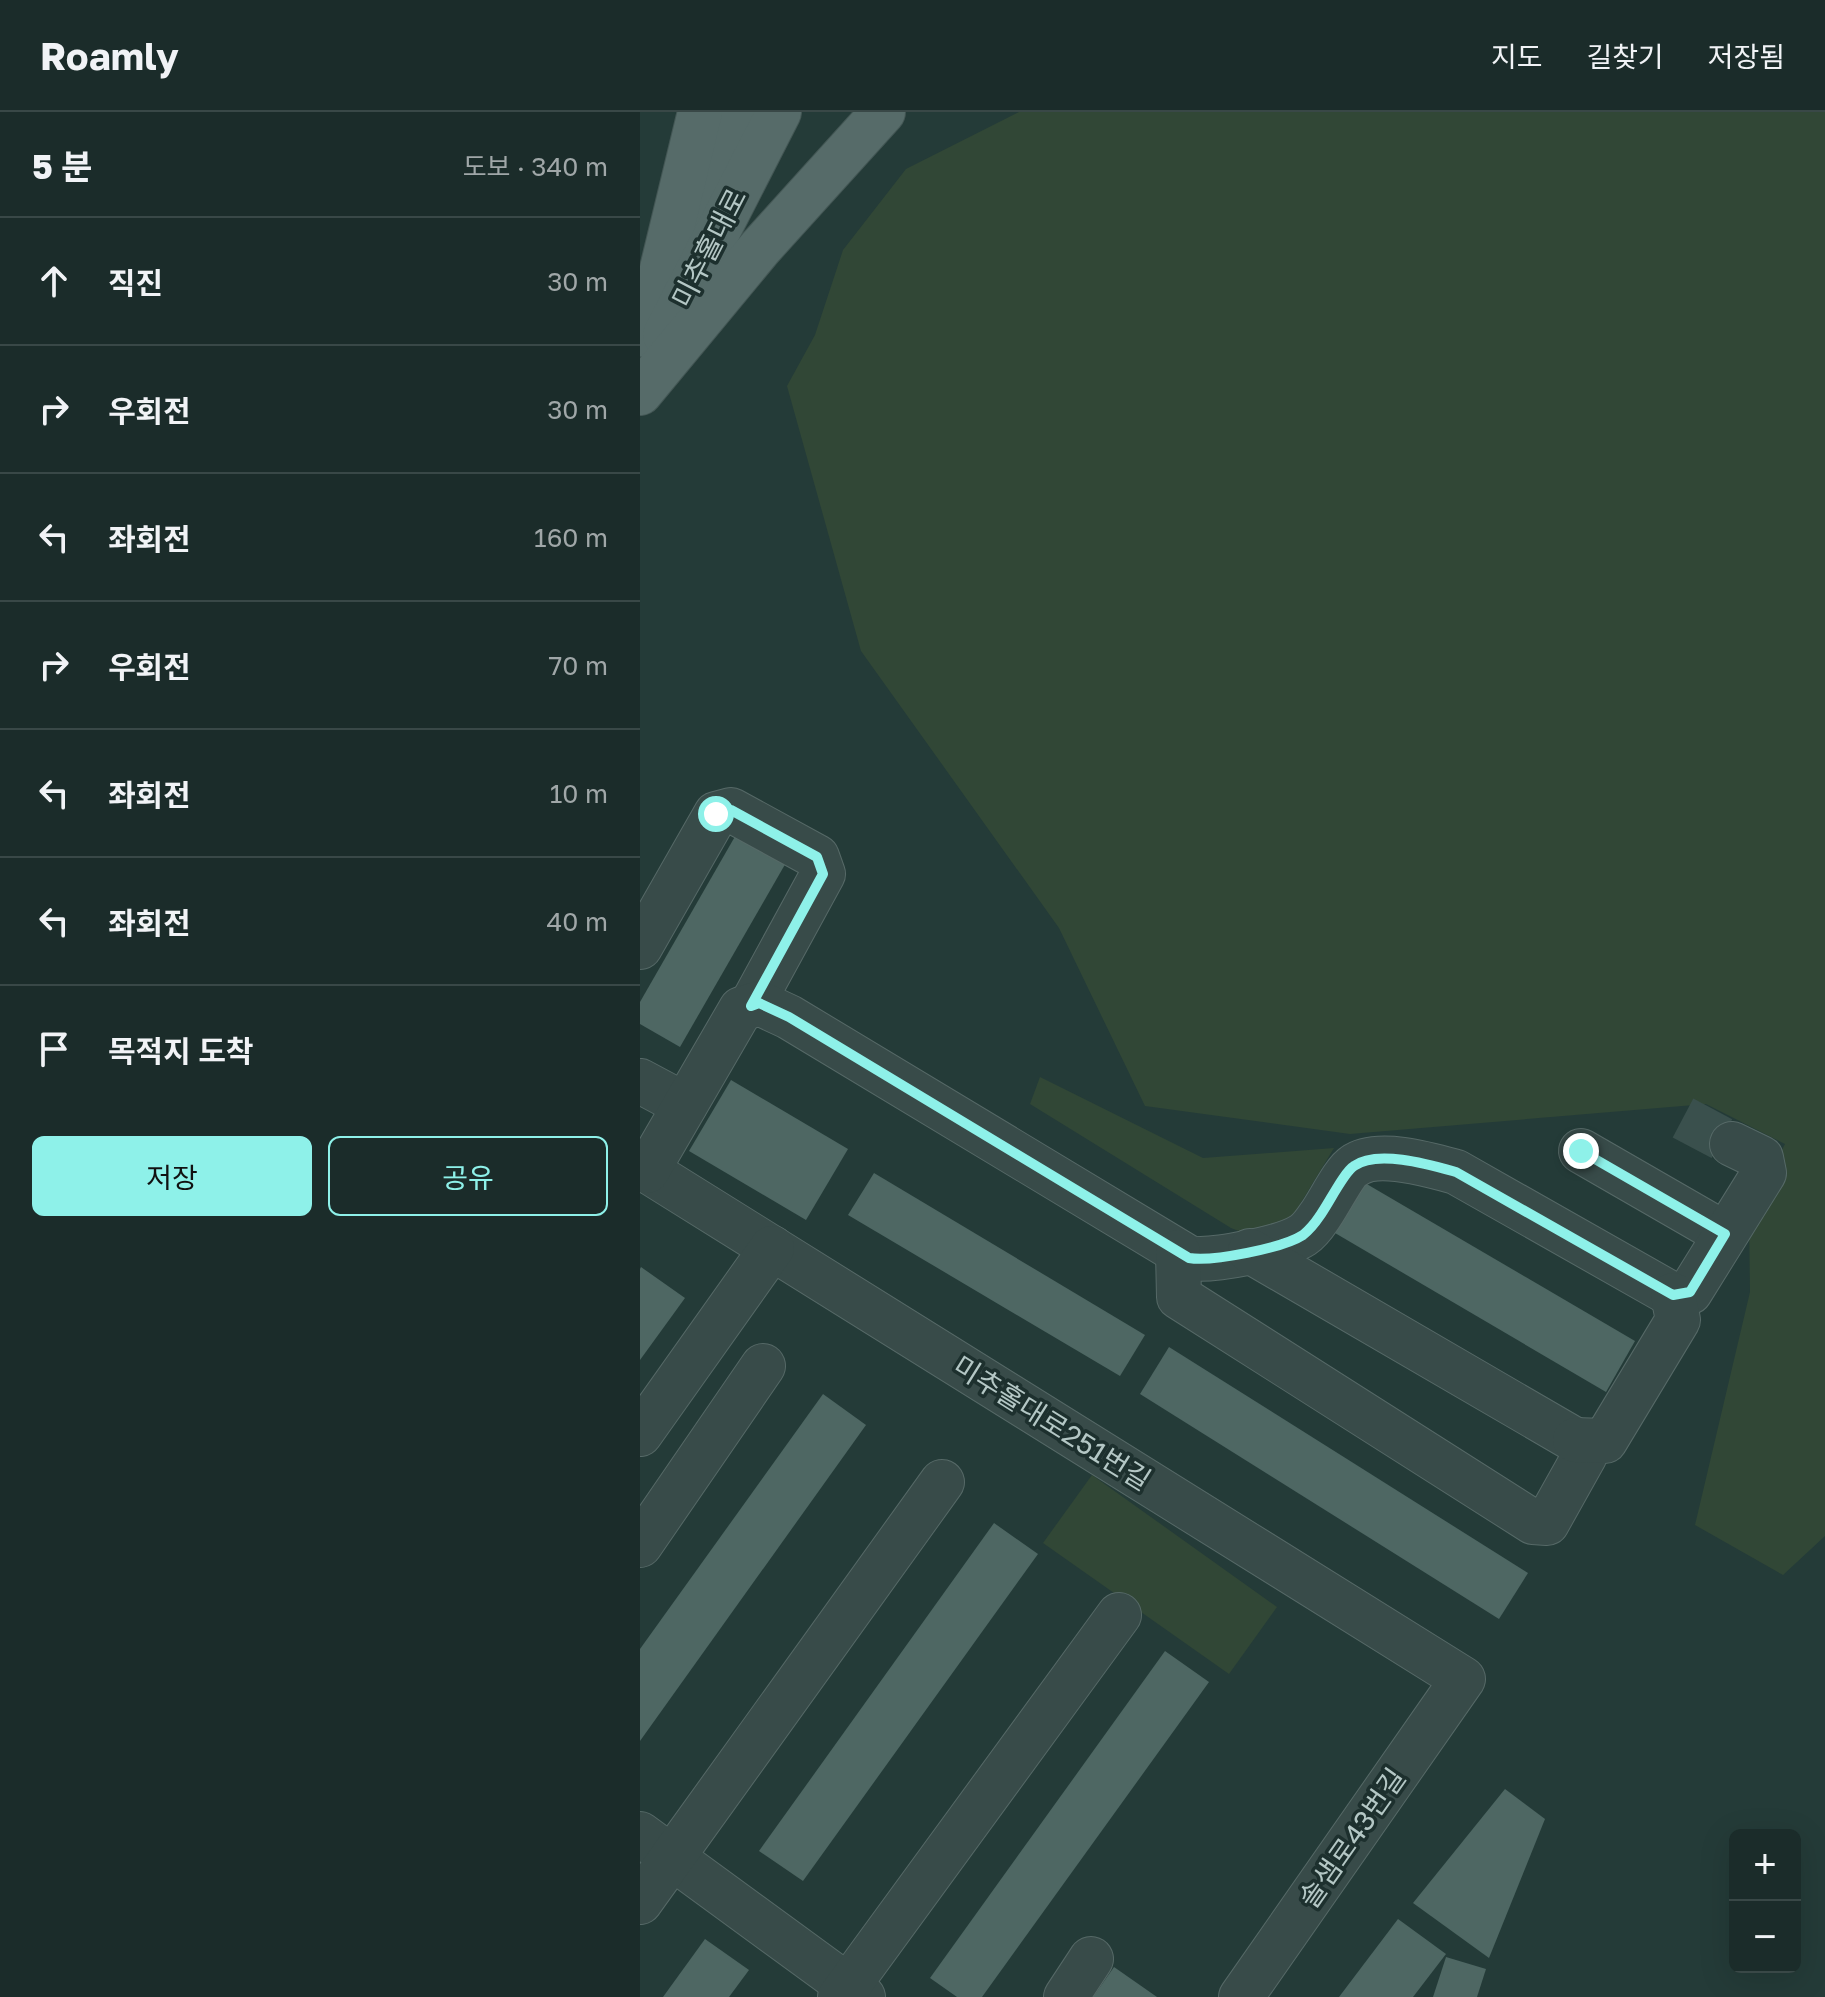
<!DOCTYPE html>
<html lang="ko">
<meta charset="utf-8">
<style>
:root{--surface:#1b2c2a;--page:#283836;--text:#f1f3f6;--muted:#a0a7a8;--line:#394847;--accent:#8ef1e9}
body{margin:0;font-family:"Golos Text","Noto Sans KR",sans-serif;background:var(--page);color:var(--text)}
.controls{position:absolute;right:24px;bottom:24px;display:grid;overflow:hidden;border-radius:12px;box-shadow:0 8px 32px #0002}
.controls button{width:72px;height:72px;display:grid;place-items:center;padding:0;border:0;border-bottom:2px solid var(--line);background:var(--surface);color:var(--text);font:40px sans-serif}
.stop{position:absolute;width:24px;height:24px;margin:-18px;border:6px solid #8ef1e9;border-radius:50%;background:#fff}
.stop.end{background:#8ef1e9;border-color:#fff;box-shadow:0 2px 8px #0008}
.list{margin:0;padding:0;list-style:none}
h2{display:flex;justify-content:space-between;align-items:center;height:104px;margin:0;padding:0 32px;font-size:34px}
h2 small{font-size:26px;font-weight:400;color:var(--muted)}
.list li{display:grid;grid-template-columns:52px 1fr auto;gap:24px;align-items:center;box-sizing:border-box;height:128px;padding:0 32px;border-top:2px solid var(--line)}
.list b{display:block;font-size:30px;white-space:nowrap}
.list em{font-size:26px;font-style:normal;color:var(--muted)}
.actions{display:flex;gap:16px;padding:24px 32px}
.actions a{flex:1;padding:18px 0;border:2px solid var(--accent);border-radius:12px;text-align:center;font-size:28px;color:var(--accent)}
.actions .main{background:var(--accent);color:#111}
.icon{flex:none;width:44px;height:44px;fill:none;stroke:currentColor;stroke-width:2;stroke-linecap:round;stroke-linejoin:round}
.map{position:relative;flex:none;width:1185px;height:1885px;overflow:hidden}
header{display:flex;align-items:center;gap:48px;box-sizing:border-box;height:112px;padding:0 40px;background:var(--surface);border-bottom:2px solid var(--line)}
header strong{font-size:38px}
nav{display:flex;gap:44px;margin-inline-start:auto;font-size:28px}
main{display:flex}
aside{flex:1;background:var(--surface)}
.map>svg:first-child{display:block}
.green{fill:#314736}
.building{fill:#4e6763}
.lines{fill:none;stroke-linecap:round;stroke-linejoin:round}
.minor-tunnel{stroke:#3a504d;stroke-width:44;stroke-dasharray:44 22;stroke-linecap:butt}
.minor-casing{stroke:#566967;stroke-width:46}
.major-casing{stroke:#445755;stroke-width:46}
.minor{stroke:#384b49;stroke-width:44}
.major{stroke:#566b69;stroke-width:44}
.route{stroke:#8ef1e9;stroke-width:10}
.labels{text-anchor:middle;stroke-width:7;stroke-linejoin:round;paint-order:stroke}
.street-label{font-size:28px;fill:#b4c7c5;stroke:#1d302e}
</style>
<header>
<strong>Roamly</strong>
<nav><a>지도</a><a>길찾기</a><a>저장됨</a></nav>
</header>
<main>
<aside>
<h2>5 분<small>도보 · 340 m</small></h2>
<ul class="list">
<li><svg class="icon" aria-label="ahead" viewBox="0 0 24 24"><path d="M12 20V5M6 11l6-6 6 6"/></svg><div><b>직진</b></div><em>30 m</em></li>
<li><svg class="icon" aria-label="right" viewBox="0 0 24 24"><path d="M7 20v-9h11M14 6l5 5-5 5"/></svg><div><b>우회전</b></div><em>30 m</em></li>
<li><svg class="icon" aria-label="left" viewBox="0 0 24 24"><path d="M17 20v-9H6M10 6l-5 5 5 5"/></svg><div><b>좌회전</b></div><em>160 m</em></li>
<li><svg class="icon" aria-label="right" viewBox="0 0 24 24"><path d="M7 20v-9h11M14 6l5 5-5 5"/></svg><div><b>우회전</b></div><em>70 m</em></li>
<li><svg class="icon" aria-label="left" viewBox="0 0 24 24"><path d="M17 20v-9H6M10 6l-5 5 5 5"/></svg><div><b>좌회전</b></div><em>10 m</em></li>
<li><svg class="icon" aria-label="left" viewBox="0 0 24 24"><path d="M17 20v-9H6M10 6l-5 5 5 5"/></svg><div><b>좌회전</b></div><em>40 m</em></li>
<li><svg class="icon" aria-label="arrive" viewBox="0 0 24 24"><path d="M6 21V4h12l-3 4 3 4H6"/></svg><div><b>목적지 도착</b></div></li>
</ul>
<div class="actions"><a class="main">저장</a><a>공유</a></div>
</aside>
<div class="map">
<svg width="1185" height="1885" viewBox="0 0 1185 1885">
<rect width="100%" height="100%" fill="#243b38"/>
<g class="green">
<path d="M379,0H1185V1424L1143,1463L1055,1413L1110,1180L1109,1102L1145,1032L1066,992L710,1022L505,994L419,816L221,539L147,274L175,223L203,138L266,57Z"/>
<path d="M400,965L563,1046L694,1036L648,1112L609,1123L591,1116L390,992Z"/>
<path d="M452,1363L637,1495L589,1562L403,1431Z"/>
</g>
<g class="building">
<path d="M101,714L151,742L40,935L0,912V890Z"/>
<path d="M91,968L208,1037L166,1108L49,1039Z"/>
<path d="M234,1061L505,1223L480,1264L208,1103Z"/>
<path d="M725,1071L995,1229L966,1280L695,1121Z"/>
<path d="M1,1155L45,1186L0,1248V1157Z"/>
<path d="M529,1235L888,1461L859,1507L500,1282Z"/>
<path d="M183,1282L226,1313L0,1629V1537Z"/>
<path d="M354,1411L398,1442L163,1769L119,1739Z"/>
<path d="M525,1539L569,1570L342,1885H317L290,1866Z"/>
<path d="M865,1677L905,1707L849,1846L773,1791Z"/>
<path d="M758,1807L806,1842L773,1885H699Z"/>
<path d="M65,1827L109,1858L89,1885H23Z"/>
<path d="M806,1845L846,1857L837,1885H793Z"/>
<path d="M474,1855L517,1885H453Z"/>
</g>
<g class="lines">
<path class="minor-tunnel" d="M1043,1006L1092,1032"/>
<defs>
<g id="minor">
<path d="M0,835L76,702L91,698L177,745L183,762L111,894"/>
<path d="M0,969L45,993"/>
<path d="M941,1039L1085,1122"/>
<path d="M0,1054L823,1567L601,1885"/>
<path d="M7,1059L101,897L119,891L149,905L549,1146C572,1150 643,1136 663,1123C669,1119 675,1111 679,1105C688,1093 704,1060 714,1054C737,1037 791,1053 816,1060L1033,1183L1050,1180L1124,1061L1121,1046L1092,1032"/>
<path d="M538,1140L539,1185L893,1410L907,1411L945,1343L935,1328L610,1139"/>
<path d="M0,1322L132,1136"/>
<path d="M935,1328L965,1329L1038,1208L1033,1183"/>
<path d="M0,1433L123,1254"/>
<path d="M0,1722L223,1885"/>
<path d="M0,1790L302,1370"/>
<path d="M200,1885L479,1503"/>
<path d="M426,1885L451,1847"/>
</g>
<g id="major">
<path d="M47,130L93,0"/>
<path d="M6,223L60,0"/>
<path d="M25,223L139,0"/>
<path d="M0,281L120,136L243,0"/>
</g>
</defs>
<use href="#minor" class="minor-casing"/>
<use href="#major" class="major-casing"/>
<use href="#minor" class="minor"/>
<use href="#major" class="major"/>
</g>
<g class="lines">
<path class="route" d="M76,702L91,698L177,745L183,762L111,894L119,891L149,905L549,1146C572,1150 643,1136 663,1123C669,1118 675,1111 679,1105C688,1093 704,1060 714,1054C737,1037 791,1053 816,1060L1033,1183L1050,1180L1085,1122L941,1039"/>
</g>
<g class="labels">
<g class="street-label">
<text transform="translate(69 136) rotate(-63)" y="10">미추홀대로</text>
<text transform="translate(412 1311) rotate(32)" y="10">미추홀대로251번길</text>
<text transform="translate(712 1726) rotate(-55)" y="10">솔샘로43번길</text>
</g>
</g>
</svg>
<div class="controls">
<button>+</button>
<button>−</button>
</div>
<div class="stop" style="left:76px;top:702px"></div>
<div class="stop end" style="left:941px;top:1039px"></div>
</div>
</main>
